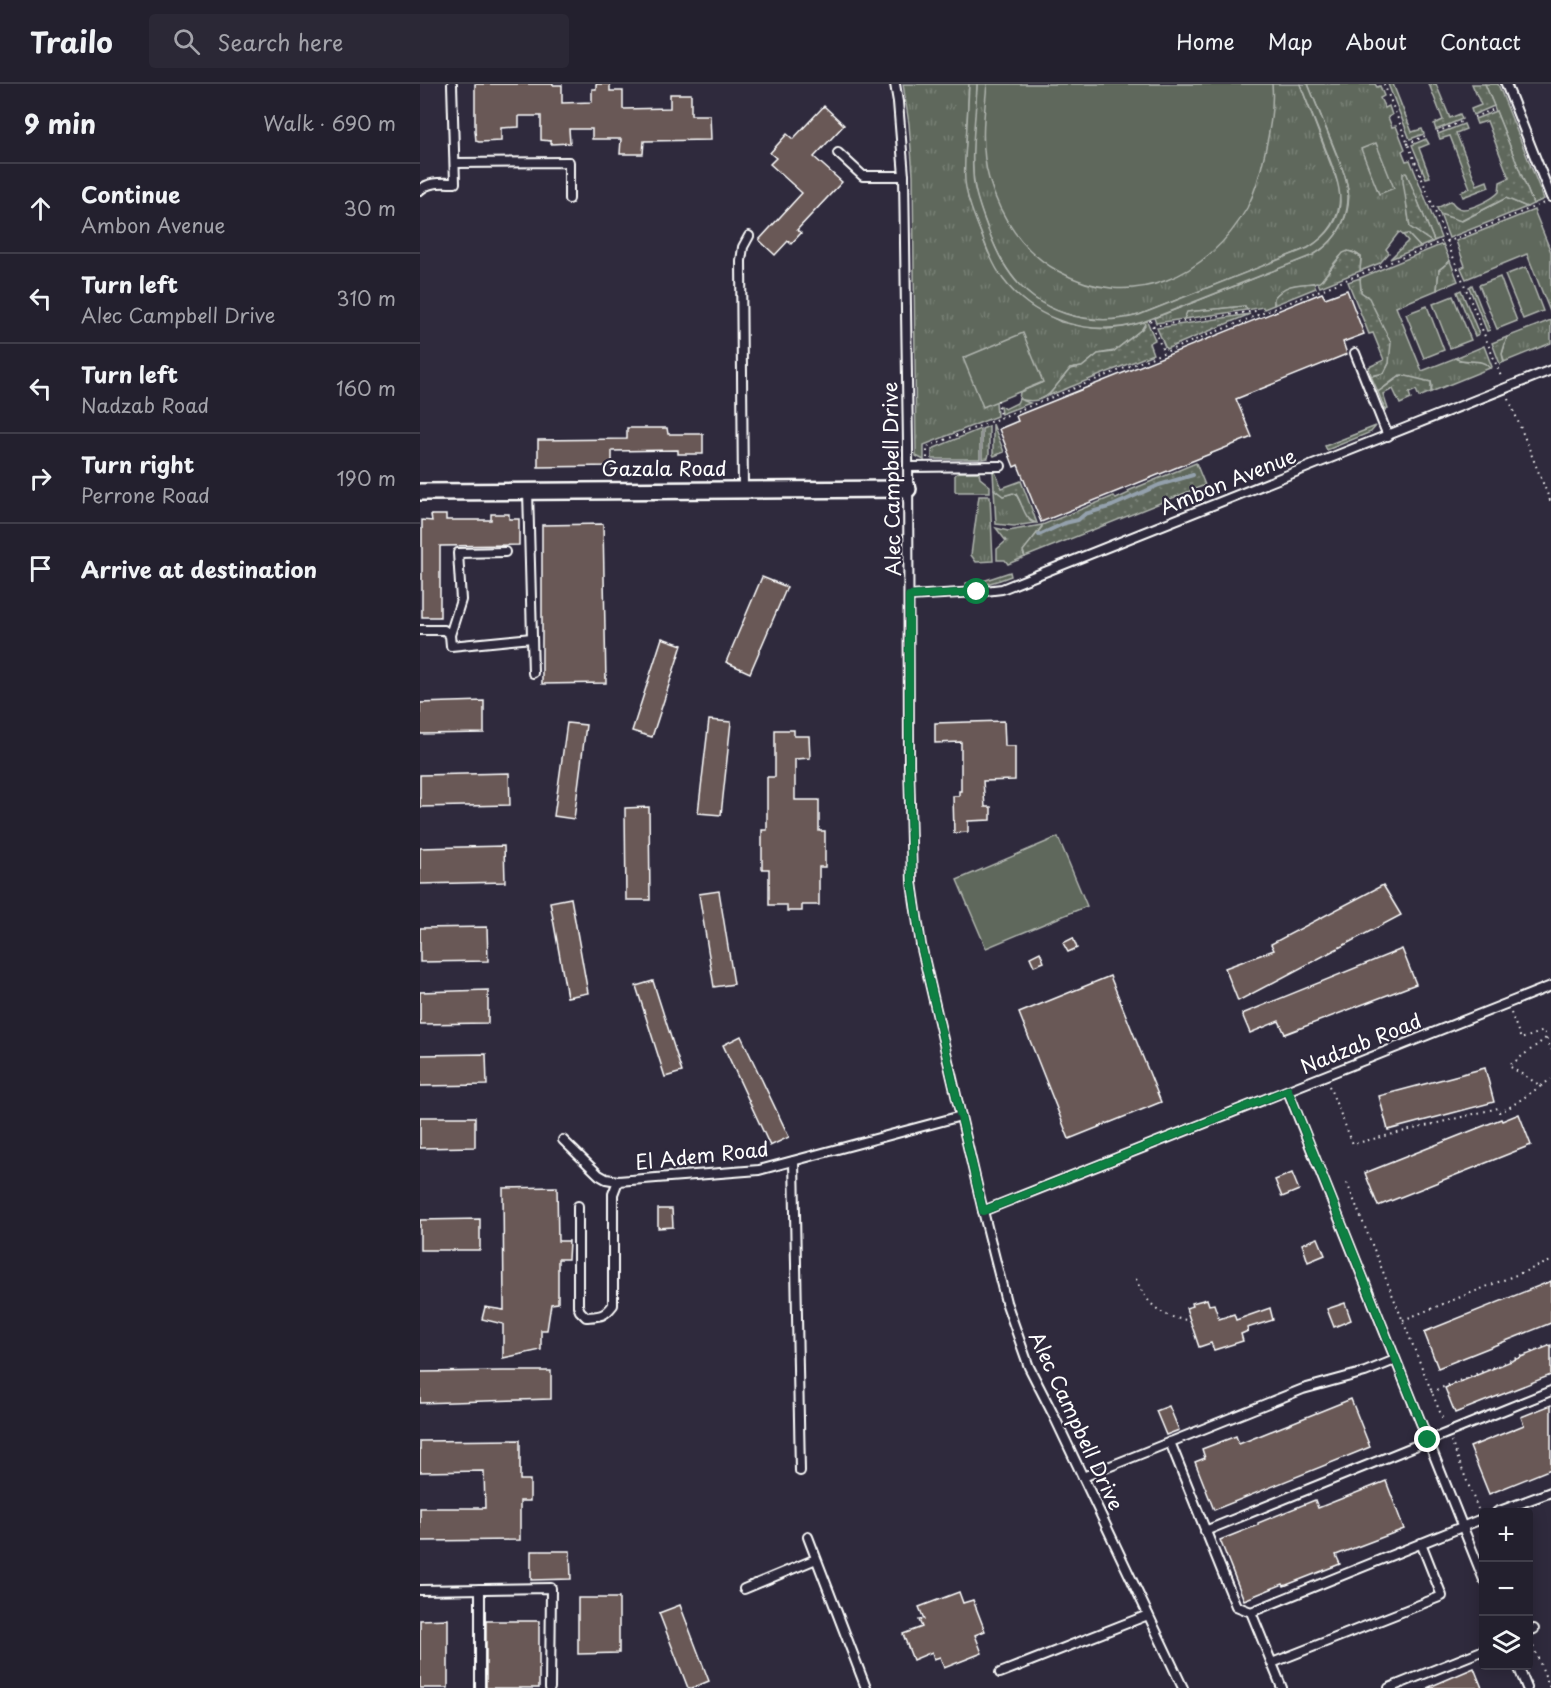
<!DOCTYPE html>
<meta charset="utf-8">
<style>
:root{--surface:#23202e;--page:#2b2836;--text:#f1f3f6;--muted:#a3a3aa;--line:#403e4a}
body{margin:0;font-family:"Playpen Sans",sans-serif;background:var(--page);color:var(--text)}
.controls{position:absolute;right:18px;bottom:18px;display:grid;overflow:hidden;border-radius:6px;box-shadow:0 3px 15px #0003}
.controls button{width:54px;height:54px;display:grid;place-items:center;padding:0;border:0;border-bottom:2px solid var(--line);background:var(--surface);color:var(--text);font:30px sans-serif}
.stop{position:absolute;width:18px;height:18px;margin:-14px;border:4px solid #0b8043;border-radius:50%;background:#fff}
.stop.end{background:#0b8043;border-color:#fff;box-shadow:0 2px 6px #0008}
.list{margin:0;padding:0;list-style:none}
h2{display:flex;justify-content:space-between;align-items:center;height:78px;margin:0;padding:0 24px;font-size:26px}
h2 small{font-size:20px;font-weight:400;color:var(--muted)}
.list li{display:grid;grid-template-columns:39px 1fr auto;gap:18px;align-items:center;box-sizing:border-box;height:90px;padding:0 24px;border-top:2px solid var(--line)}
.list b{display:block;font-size:22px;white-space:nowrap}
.list p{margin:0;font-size:20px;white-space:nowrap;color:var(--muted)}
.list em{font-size:20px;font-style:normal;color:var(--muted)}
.icon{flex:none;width:33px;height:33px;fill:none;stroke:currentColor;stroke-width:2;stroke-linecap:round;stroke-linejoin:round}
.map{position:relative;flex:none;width:1131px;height:1604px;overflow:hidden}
header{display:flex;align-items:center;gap:36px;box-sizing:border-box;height:84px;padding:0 30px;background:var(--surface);border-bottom:2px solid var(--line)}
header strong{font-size:28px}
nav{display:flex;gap:33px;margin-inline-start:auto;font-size:21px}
.search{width:420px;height:54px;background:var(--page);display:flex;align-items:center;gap:15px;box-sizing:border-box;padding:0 21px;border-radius:6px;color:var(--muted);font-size:22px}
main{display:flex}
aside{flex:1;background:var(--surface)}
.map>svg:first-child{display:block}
.grass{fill:url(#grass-tufts);stroke:#afb4ae;stroke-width:1.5}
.park{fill:#5f685c;stroke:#afb4ae;stroke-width:1.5}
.garden{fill:url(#garden-dots);stroke:#afb4ae;stroke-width:1.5}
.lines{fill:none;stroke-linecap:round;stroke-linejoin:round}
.stream{stroke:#94a1ad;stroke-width:4}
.building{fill:#695857;stroke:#fff;stroke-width:1.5}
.lane-casing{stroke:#fff;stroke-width:12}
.street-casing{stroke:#fff;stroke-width:20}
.path{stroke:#fff;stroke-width:2;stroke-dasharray:1.5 4.5;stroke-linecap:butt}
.lane{stroke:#2f2a3d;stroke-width:8}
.street{stroke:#2f2a3d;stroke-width:15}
.route{stroke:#0b8043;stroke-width:8}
.labels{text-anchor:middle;stroke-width:4.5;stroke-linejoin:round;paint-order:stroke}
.street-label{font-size:20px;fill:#fff;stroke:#2f2a3d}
</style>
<header>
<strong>Trailo</strong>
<div class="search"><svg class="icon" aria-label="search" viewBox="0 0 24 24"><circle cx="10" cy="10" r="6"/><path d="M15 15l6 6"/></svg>Search here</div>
<nav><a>Home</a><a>Map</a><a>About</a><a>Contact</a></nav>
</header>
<main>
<aside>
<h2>9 min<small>Walk · 690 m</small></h2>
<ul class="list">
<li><svg class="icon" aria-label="ahead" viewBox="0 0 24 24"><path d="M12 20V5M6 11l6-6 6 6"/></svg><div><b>Continue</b><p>Ambon Avenue</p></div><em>30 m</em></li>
<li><svg class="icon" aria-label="left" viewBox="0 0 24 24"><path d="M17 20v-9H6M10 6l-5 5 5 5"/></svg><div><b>Turn left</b><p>Alec Campbell Drive</p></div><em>310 m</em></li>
<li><svg class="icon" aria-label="left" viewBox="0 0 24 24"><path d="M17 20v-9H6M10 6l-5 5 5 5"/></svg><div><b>Turn left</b><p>Nadzab Road</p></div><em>160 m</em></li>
<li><svg class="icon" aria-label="right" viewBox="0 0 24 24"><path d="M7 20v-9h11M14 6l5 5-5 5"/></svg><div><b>Turn right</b><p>Perrone Road</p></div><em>190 m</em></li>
<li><svg class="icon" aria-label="arrive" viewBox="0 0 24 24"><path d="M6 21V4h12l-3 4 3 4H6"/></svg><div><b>Arrive at destination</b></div></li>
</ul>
</aside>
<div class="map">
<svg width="1131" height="1604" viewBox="0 0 1131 1604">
<defs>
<pattern id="grass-tufts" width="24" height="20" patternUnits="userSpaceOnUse" patternTransform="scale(1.5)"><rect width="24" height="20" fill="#5f685c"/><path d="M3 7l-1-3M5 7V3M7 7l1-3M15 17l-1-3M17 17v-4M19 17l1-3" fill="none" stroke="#777f74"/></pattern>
<pattern id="garden-dots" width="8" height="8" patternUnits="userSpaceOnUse" patternTransform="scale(1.5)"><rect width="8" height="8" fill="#5f685c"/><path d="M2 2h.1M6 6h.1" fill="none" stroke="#777f74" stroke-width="1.8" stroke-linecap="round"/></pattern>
</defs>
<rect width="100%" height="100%" fill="#2f2a3d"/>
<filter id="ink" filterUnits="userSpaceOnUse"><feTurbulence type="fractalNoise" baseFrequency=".0167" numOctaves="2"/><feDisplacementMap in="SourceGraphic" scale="12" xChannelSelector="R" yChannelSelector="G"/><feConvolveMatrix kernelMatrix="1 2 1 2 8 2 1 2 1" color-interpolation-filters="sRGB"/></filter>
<g filter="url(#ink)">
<g class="grass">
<path d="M483,0H549L545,84L548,114L568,168L584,196L611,222L641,238L672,244L687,245L703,243L724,238L725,240L722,245L694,267L678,270L662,283L650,285C635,304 626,323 599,315L600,308L623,298L563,322L576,317L577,332L504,361V376L496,372L493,91L489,40Z"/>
<path d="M557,0H880L919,102C923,129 911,150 888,164L719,231C670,244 616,230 587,185C579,173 574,161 569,148C564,134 557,120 555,105C549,71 555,34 557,0Z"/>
<path d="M888,0H955L957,3L960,2L964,12L960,14L965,24L969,22L972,31L968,33L972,43L976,42L985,65L982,67L986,77L990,76L1021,154L1014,157L986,89H983L990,143L1012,158L1000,163L988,150L983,151L979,148L966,165L969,169L960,179L940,187L941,173C937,170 933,167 928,168C919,169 907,190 901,197L898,199L897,198C878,203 870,197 855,213L854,221L844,225L843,223L827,226L825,222L768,228L764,235L736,239L734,234L893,171C917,157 934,129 927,100C924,87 918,74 913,61C905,41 896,20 888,0Z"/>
<path d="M1065,0H1078L1124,115L1113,120Z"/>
<path d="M1086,114L1107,123L1029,154L1020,130L1042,137Z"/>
<path d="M1114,126L1131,168V230L1107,170L1046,195L1041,184L1045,182L1036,157Z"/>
<path d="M1023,160L1030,177L1019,186L1017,206L976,223L1002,287L1035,274L1039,276L1064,278L1070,284L1011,308L1012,302L1011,298L980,291L958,308L951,292L964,289L969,279V266L947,212L941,209L940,194Z"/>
<path d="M1131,236V259L1084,278L1082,270L1087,253Z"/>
<path d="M956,342L951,348L907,366L905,362Z"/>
<path d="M560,345V375H512V365Z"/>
<path d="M539,388H559L560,394L570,402V408H537L535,407V391Z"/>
<path d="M574,405L583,412L593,409L596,410L610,437L615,439L594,442L576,440Z"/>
<path d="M559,412H570L573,477L556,478L551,471Z"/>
<path d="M622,441V442L603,469L605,473L588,480L585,476H577V465L586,457L576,444L588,447Z"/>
</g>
<g class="park">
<path d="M549,0H557C556,31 550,70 554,100C557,117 563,132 569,148C574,161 579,173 587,185C616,230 670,244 719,231L888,164C935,135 921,103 904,61C896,41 888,20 880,0H888L925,92C934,124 922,154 893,171L723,238C672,254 615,238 583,195C573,181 567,165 561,149C554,132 547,115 545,97C544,84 545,72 546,60C547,40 548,20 549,0Z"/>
<path d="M567,0H852C854,22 850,46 845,68C841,87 836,106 827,124C788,193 711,228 638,187C603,168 580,133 569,95C560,64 564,31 567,0Z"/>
<path d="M956,59L974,104L959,110L941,65Z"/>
<path d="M1106,183L1123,227L1103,235L1085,191Z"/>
<path d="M1080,193L1097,237L1077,245L1059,201Z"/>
<path d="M1033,212L1051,256L1030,264L1013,220Z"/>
<path d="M1007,222L1024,266L1004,274L986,230Z"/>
<path d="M603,249L623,298L563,323L543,274Z"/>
<path d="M638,753L667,822L566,864L537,796Z"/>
</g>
<g class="garden">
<path d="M968,0H973L992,48L1002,45L1004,50L990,55Z"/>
<path d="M1009,0H1016L1030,34L1040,30L1042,35L1016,46L1014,40L1023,36Z"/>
<path d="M1052,0H1065L1074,22L1053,31L1051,25L1061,21Z"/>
<path d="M1076,27L1113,120L1107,123L1086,114L1041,137L1020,130L1017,124L1031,117C1034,121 1038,125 1043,125C1052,125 1073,115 1079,108L1080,98L1089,94L1067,37L1057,40L1055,35Z"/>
<path d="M1044,40L1046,45L1036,49L1057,101L1067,97L1069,103L1043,113L1041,108L1050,104L1030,52L1020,55L1018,50Z"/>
<path d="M1006,55L1009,60L999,64L1010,93L1006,94L992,61Z"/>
<path d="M985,88H986L1014,157L1012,158L990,143L983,97V90Z"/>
<path d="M988,150L1000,163L970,175L988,157L983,151Z"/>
<path d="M928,167L934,169L941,173L940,187L900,203L898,199L902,196L923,169Z"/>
<path d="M1030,177L1038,197L1017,206L1019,186Z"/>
<path d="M940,194L941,208L949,214L971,259L969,279L964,289L951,292L949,283L964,276L953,249L949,250L928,198Z"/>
<path d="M894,199L896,204L854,221V214C866,199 876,201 894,199Z"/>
<path d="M1052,201L1070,246L1067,247L1049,203Z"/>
<path d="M1041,206L1059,250L1055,252L1037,208Z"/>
<path d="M825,222L827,226L764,235L767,228Z"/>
<path d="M830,230L746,265L737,244Z"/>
<path d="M727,237L735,256L729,259L733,270L628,312L650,285L662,283L678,270L693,268L722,245L725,241L724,238Z"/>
<path d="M1087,253L1082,270L1084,278L1080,280L1072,259Z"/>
<path d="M1064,262L1072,283L1070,284C1062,273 1046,280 1035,274Z"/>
<path d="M982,291L1011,298V308L999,313L996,306L989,309L991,315L980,320L973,305L963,310L968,325L965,326L958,308Z"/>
<path d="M599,315L610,319L581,330L580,322L585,325L597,319Z"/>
<path d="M573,340L584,368L574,372L573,370Z"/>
<path d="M569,342V370L568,374L562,375V345Z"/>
<path d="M776,379L785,401L605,473L603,467L622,443V441L694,412L696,415L709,409L708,407Z"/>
<path d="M573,388H575L582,404L601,397L617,439C604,437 603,420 596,410L593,409L583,412L574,405Z"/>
<path d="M590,488L591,492C576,498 562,502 547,503L546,499L566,496Z"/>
</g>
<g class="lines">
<path class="stream" d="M619,451L645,439L658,436L665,430L692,422L739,401L773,391"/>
</g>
<g class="building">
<path d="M55,0H133V1H142V19L172,18V5H176V0H190V7H203V25L250,24V10H271V31H290L291,56L224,57L223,70H200L201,55H172V45H149L150,59L131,60V57L121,56V32H99V43L81,44V57L59,58L56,57L55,47Z"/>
<path d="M404,22L424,41L394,73L422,98L377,146L381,149L371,160L368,157L355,171L339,156L382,109L350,80L356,74L350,69L367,50L373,55Z"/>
<path d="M927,206L944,250L923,258L927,270L816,315L832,353L621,438L598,381L594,383L579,345L598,337L596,332L902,209L905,214Z"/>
<path d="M207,344H247L248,350H283V370H258V366L192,367V382L118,383V356L207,355Z"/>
<path d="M71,430H89V435H99V461L20,462V533H2V436L12,437L11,431H26V436H71Z"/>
<path d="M183,440L186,599L122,600V441Z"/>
<path d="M342,493L367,503L330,589L306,578Z"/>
<path d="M242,554L262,561L232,653L212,647Z"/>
<path d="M64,617V649L0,650V619Z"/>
<path d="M289,636L311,638L301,731L278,729Z"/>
<path d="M584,637L585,662H595V696L563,697L565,723H571V736L548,737V748L534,749L533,712H539V707H541V658L515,659V639Z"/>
<path d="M147,639L166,641L154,735L134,732Z"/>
<path d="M355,646H374V652H389L390,674L375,675V716H399V747H405V783H399V821H382V827H367V821H349V785H342V746H347V693H355Z"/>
<path d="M89,689L90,721L0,723V691Z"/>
<path d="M229,723L230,816H206L205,724Z"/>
<path d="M84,762L85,798L0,800V764Z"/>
<path d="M963,801L981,831L818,917L805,884L854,866L851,860Z"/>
<path d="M299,807L314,900L294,903L279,810Z"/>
<path d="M151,814L168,909L147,913L130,818Z"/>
<path d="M67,843L68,877L0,878V844Z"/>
<path d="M653,854L657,864L648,868L643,859Z"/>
<path d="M982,865L996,900L865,950L859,937L830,949L822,930Z"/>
<path d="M620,868L624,878L614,882L610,873Z"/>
<path d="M690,892L741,1018L649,1055L599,929Z"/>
<path d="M233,897L262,988L245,993L216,902Z"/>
<path d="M68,906V939L0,940V908Z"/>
<path d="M321,952L369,1053L350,1062L303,961Z"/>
<path d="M66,970L67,1001L0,1002V971Z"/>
<path d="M1065,984L1074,1018L968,1046L959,1012Z"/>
<path d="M1099,1030L1111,1061L958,1122L945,1089L1081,1035L1082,1037Z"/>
<path d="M0,1033H55V1063L0,1064Z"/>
<path d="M872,1089L879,1106L862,1113L855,1096Z"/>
<path d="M137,1103L138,1157H149L148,1175H138V1219L131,1220L127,1246H121V1266L83,1274V1240L62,1235L65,1223L84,1226L83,1104Z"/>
<path d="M238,1125H252L253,1143L238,1144Z"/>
<path d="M60,1135V1166H0V1136Z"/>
<path d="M898,1154L905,1171L888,1178L882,1160Z"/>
<path d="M1131,1197V1239L1018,1284L1004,1248Z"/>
<path d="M787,1215L789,1221L794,1220L799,1235L814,1230L816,1236L850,1224L853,1236L827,1244L828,1247L821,1250L823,1257L794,1266L791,1259L779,1263L766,1224L773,1222L772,1219Z"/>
<path d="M925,1219L931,1236L914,1243L907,1225Z"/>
<path d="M1131,1261V1291L1035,1329L1025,1304Z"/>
<path d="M83,1287H131V1315L0,1319V1288Z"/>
<path d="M931,1315L950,1363L794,1426L775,1378L785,1374L782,1365L816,1352L819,1360Z"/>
<path d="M1131,1321V1385L1069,1410L1050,1363L1104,1341L1101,1333Z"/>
<path d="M749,1322L759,1346L746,1351L736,1327Z"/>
<path d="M100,1356V1396H110V1417H100V1456L0,1457V1424H65L64,1387L0,1388V1357Z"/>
<path d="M966,1397L984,1445L916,1471L920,1480L864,1502L863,1500L824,1516L800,1456L838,1441V1439L895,1416L898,1424Z"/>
<path d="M111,1467H150L151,1495L111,1496Z"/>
<path d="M539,1508L543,1519L553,1516L565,1547L555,1551L562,1569L524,1584L520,1573L514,1575L512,1568L493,1576L483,1550L502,1543L499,1536L504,1535L499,1523Z"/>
<path d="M158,1514H199V1569L158,1570Z"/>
<path d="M260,1521L289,1597L272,1604H268L239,1529Z"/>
<path d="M28,1535V1604H0V1536Z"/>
<rect x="66" y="1537" width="53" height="67"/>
<path d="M1054,1584L1062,1604H1007Z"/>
</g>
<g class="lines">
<defs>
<g id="lane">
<path d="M475,0L478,18L484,92L488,360L489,680L492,799L501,861L563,1127L586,1218L609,1283L634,1332L763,1604"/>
<path d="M1086,0L1131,113"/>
<path d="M418,69L443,92H484"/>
<path d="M35,79L149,78V115"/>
<path d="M0,106C10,97 22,99 35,99L32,0"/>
<path d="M935,269L968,352"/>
<path d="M488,383L581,382"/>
<path d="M323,406L321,177L323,163L329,152"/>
<path d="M108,407L113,589"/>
<path d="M489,512L557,508L582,505L1131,286"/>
<path d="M0,546H24L30,551L31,562L112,554"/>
<path d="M30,551L41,516L38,469L85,468"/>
<path d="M868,1007L1064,1496"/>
<path d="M143,1056L179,1091L186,1095L198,1097L339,1086L541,1032"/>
<path d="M374,1077L380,1387"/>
<path d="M158,1122V1222L160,1227L166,1233C180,1232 184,1233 193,1221V1110L198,1097"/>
<path d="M563,1127L1131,902"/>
<path d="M750,1358L816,1522L831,1528L862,1604"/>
<path d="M663,1393L883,1305L945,1288L975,1276"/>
<path d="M1077,1428L1131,1408"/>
<path d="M785,1447L1131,1307"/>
<path d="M388,1453L446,1604"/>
<path d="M60,1505V1604"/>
<path d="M324,1505L396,1475"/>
<path d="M0,1506L131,1504L130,1604"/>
<path d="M831,1528L1064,1434"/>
<path d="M1108,1547L1114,1545"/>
<path d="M852,1579L1022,1512L1001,1459"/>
<path d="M1098,1582L1107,1604"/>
<path d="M580,1589L728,1531"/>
<path d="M969,1604L1064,1566"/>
</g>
<path id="street" d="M0,408L488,405"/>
</defs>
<use href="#lane" class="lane-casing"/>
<use href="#street" class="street-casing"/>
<g class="path">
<path d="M964,0L1082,295"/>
<path d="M1054,33L1075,25"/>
<path d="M1017,48L1043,37"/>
<path d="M987,60L1005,52"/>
<path d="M1027,158L1124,119"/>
<path d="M730,236L744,269"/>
<path d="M733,242L836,227L838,231"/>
<path d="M1089,315L1131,419"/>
<path d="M578,316L580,334"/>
<path d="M507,374V363L1026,156"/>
<path d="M1091,929L1101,955L1124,947L1131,966"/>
<path d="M909,1002L933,1060L1078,1024L1079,1028L1087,1025L1121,1002L1089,982L1126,954"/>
<path d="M1121,1002L1131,995"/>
<path d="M927,1099L1024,1338"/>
<path d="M716,1195C726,1220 743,1235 770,1236"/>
<path d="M983,1236L1131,1177"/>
<path d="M1011,1308L1131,1260"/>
<path d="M1031,1357L1058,1425"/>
<path d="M1111,1557L1130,1604"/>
</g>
<use href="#lane" class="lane"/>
<use href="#street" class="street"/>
</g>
</g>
<g class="lines" filter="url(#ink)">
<path class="route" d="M557,508L489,512V680L492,799L501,861L563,1127L868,1006L1008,1356"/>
</g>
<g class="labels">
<g class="street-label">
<text x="244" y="392">Gazala Road</text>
<text transform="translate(472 395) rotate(-91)" y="7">Alec Campbell Drive</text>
<text transform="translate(808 398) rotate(-22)" y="7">Ambon Avenue</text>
<text transform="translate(941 960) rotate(-22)" y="7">Nadzab Road</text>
<text transform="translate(282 1072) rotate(-6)" y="7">El Adem Road</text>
<text transform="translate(656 1337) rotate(65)" y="7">Alec Campbell Drive</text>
</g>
</g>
</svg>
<div class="controls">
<button>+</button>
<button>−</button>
<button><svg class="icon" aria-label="layers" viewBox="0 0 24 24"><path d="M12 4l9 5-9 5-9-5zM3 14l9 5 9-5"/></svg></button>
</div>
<div class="stop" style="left:557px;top:508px"></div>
<div class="stop end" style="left:1008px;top:1356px"></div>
</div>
</main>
